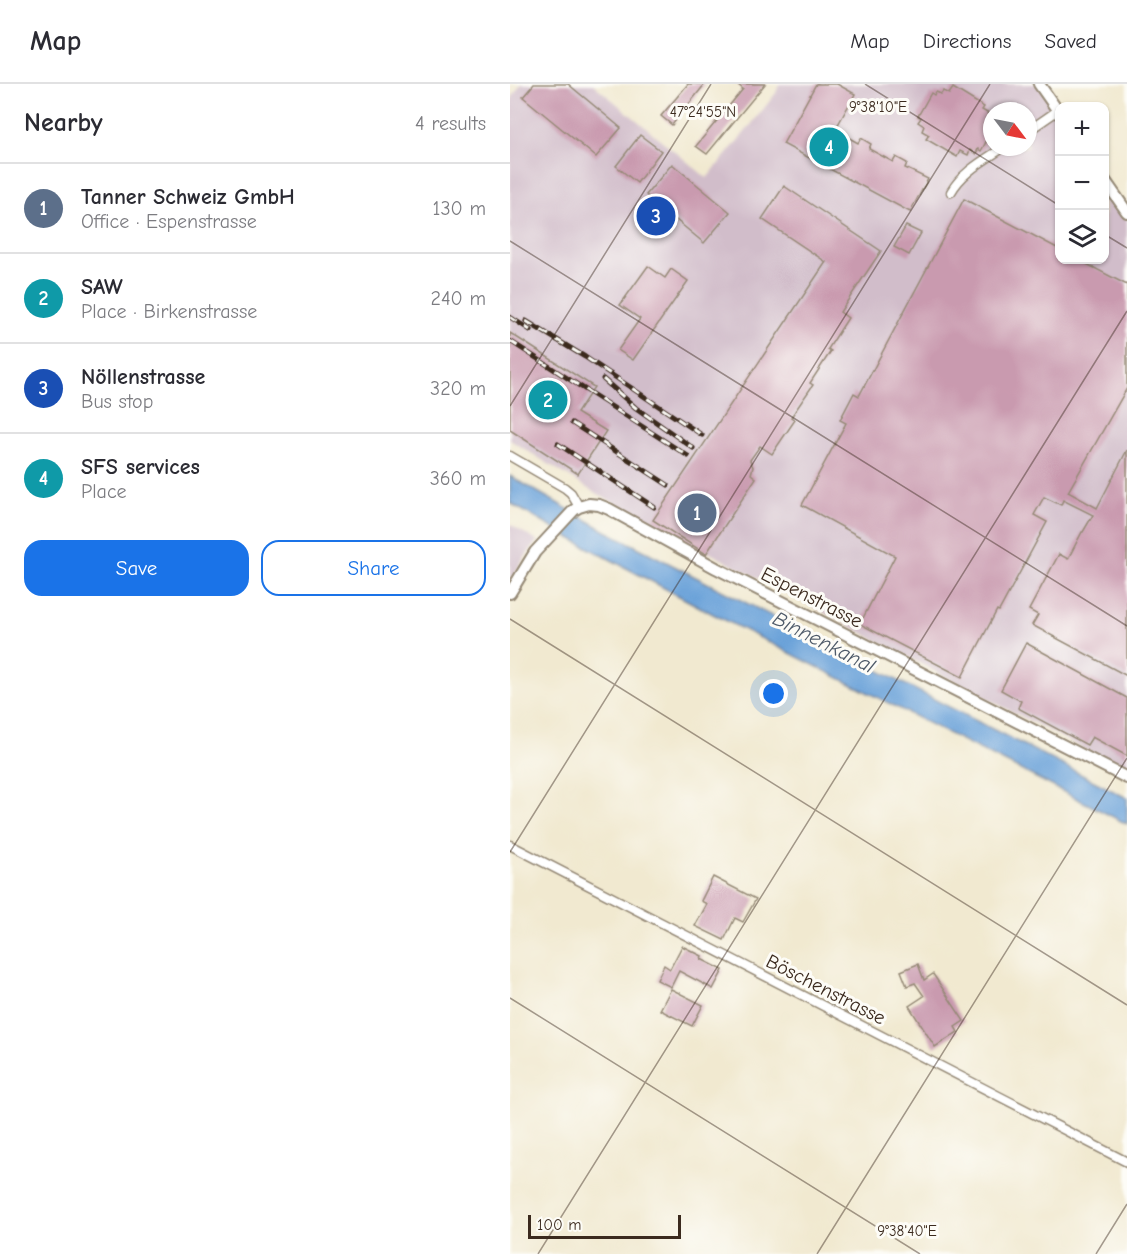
<!DOCTYPE html>
<meta charset="utf-8">
<style>
:root{--surface:#fff;--page:#f2f2f3;--text:#2b2b33;--muted:#7c7c81;--line:#e1e1e2;--accent:#1a73e8}
body{margin:0;font-family:"Comic Neue",sans-serif;background:var(--page);color:var(--text)}
.controls{position:absolute;right:18px;top:18px;display:grid;overflow:hidden;border-radius:12px;box-shadow:0 2px 4px #0004}
.controls button{width:54px;height:54px;display:grid;place-items:center;padding:0;border:0;border-bottom:2px solid var(--line);background:var(--surface);color:var(--text);font:30px sans-serif}
.compass{position:absolute;left:473px;top:18px;width:54px;height:54px;border-radius:50%;background:var(--surface);box-shadow:0 2px 4px #0004;rotate:122deg}
.scale{position:absolute;left:18px;bottom:15px;width:153px;box-sizing:border-box;padding-left:6px;border:3px solid #3b2a1e;border-top:0;font-size:16px;line-height:21px;white-space:nowrap;color:#3b2a1e;-webkit-text-stroke:4px #fdfcf7;paint-order:stroke}
.you{position:absolute;left:264px;top:610px;width:21px;height:21px;margin:-15px;border:4px solid #fff;border-radius:50%;background:#1a73e8;box-shadow:0 0 0 9px #1a73e833}
.badge{display:grid;place-items:center;width:39px;height:39px;border-radius:50%;background:var(--accent);color:#fff;font-size:20px;font-weight:700}
.pin{position:absolute;translate:-50% -50%;border:3px solid #fff;box-shadow:0 2px 6px #0006}
.list{margin:0;padding:0;list-style:none}
h2{display:flex;justify-content:space-between;align-items:center;height:78px;margin:0;padding:0 24px;font-size:26px}
h2 small{font-size:20px;font-weight:400;color:var(--muted)}
.list li{display:grid;grid-template-columns:39px 1fr auto;gap:18px;align-items:center;box-sizing:border-box;height:90px;padding:0 24px;border-top:2px solid var(--line)}
.list b{display:block;font-size:22px;white-space:nowrap}
.list p{margin:0;font-size:20px;white-space:nowrap;color:var(--muted)}
.list em{font-size:20px;font-style:normal;color:var(--muted)}
.actions{display:flex;gap:12px;padding:18px 24px}
.actions a{flex:1;padding:14px 0;border:2px solid var(--accent);border-radius:18px;text-align:center;font-size:21px;color:var(--accent)}
.actions .main{background:var(--accent);color:#fff}
.icon{flex:none;width:33px;height:33px;fill:none;stroke:currentColor;stroke-width:2;stroke-linecap:round;stroke-linejoin:round}
.map{position:relative;flex:none;width:617px;height:1170px;overflow:hidden}
header{display:flex;align-items:center;gap:36px;box-sizing:border-box;height:84px;padding:0 30px;background:var(--surface);border-bottom:2px solid var(--line)}
header strong{font-size:28px}
nav{display:flex;gap:33px;margin-inline-start:auto;font-size:21px}
main{display:flex}
aside{flex:1;background:var(--surface)}
.map>svg:first-child{display:block}
.industrial{fill:#d1bdca;fill-rule:evenodd}
.water{fill:#6ba2d9;stroke:#53667c;stroke-width:1.5}
.building{fill:#c99aaf}
.lines{fill:none;stroke-linecap:round;stroke-linejoin:round}
.minor-casing{stroke:#968a77;stroke-width:11}
.tertiary-casing{stroke:#968a77;stroke-width:14}
.minor{stroke:#fff;stroke-width:8}
.tertiary{stroke:#fff;stroke-width:10}
.rail-casing{stroke:#3b2a1e;stroke-width:5}
.rail{stroke:#fdfcf7;stroke-width:3;stroke-dasharray:9;stroke-linecap:butt}
.ticks{fill:none;stroke:#3b2a1e;stroke-width:1.5;stroke-opacity:0.45}
.labels{text-anchor:middle;stroke-width:6;stroke-linejoin:round;paint-order:stroke}
.street-label{font-size:20px;fill:#3b2a1e;stroke:#fdfcf7}
.water-label{font-size:21px;font-style:italic;fill:#4e5a69;stroke:#fdfcf7}
.ticks-label{font-size:15px;text-anchor:middle;fill:#3b2a1e;stroke:#fdfcf7;stroke-width:6;stroke-linejoin:round;paint-order:stroke}
</style>
<header>
<strong>Map</strong>
<nav><a>Map</a><a>Directions</a><a>Saved</a></nav>
</header>
<main>
<aside>
<h2>Nearby<small>4 results</small></h2>
<ul class="list">
<li><span class="badge" style="background:#5c6f8a">1</span><div><b>Tanner Schweiz GmbH</b><p>Office · Espenstrasse</p></div><em>130 m</em></li>
<li><span class="badge" style="background:#0f9aa8">2</span><div><b>SAW</b><p>Place · Birkenstrasse</p></div><em>240 m</em></li>
<li><span class="badge" style="background:#1a4fb4">3</span><div><b>Nöllenstrasse</b><p>Bus stop</p></div><em>320 m</em></li>
<li><span class="badge" style="background:#0f9aa8">4</span><div><b>SFS services</b><p>Place</p></div><em>360 m</em></li>
</ul>
<div class="actions"><a class="main">Save</a><a>Share</a></div>
</aside>
<div class="map">
<svg width="617" height="1170" viewBox="0 0 617 1170">
<rect width="100%" height="100%" fill="#fdfcf7"/>
<filter id="ink" filterUnits="userSpaceOnUse"><feTurbulence type="fractalNoise" baseFrequency=".0167" numOctaves="2"/><feDisplacementMap in="SourceGraphic" scale="12" xChannelSelector="R" yChannelSelector="G"/><feConvolveMatrix kernelMatrix="1 2 1 2 8 2 1 2 1" color-interpolation-filters="sRGB"/></filter>
<filter id="wash" filterUnits="userSpaceOnUse"><feTurbulence type="fractalNoise" baseFrequency=".008" numOctaves="4" result="noise"/><feDisplacementMap in="SourceGraphic" scale="24" xChannelSelector="R" yChannelSelector="G"/><feGaussianBlur stdDeviation="1.35" result="paint"/><feColorMatrix in="noise" values="0 0 0 0 0 0 0 0 0 0 0 0 0 0 0 0 0 1.4 0 .05"/><feComposite in="paint" operator="in"/></filter>
<g filter="url(#wash)">
<rect width="100%" height="100%" fill="#f1e9d0"/>
<g class="industrial">
<path d="M11,0H83L197,94L240,42L266,9L269,0H529L549,30L550,176H594L595,100L617,135V688L82,407L0,356V17ZM482,27H518V63H482Z"/>
<path d="M0,440L27,457L11,479L0,499Z"/>
</g>
<path class="water" d="M0,392L96,447L617,714V740L203,530L60,454L0,419Z"/>
<g id="blocks">
<g class="building">
<path d="M24,0H58L111,44L86,73L13,13Z"/>
<path d="M178,0H195L162,41L151,32Z"/>
<path d="M227,0H255L197,70L186,62L233,5Z"/>
<path d="M306,0H327L345,10L325,46L348,59L351,54L361,60L359,65L383,78L386,73L397,79L395,84L418,95L400,128L273,60Z"/>
<path d="M443,4L474,23L472,26L479,30L476,34L482,38V47L471,67L468,65L466,70L460,66L458,71L450,67L447,73L416,55L419,51L412,47L414,42L408,38L411,34L408,32L421,9L424,11L426,8L431,10L433,7L439,10Z"/>
<path d="M130,51L151,67L127,99L106,82Z"/>
<path d="M162,80L220,128L194,159L136,111Z"/>
<path d="M274,102L371,167L330,228L338,234L318,265L321,267L300,299L303,301L281,333L285,336L262,370L250,362L240,376L243,383L241,390L246,394L196,470L143,436L316,178L252,135Z"/>
<path d="M454,115L549,165V176H569L617,201V304L558,408L587,424L617,366V592L522,541L528,531L519,526L549,470L558,475L572,448H573L583,431L553,416L551,421L534,413L524,431L537,438L489,527L487,526L452,593L350,540L385,472L292,421L336,339L330,336L344,309L349,312Z"/>
<path d="M396,142L411,149L399,171L384,163Z"/>
<path d="M138,182L155,194L161,185L178,197L123,276L108,266L130,235L110,221Z"/>
<path d="M0,249L84,303L67,329L96,347L68,390L0,346Z"/>
<path d="M516,559L617,614V672L582,653L577,661L508,624L511,617L491,606Z"/>
<path d="M203,793L246,815L233,838L225,834L214,856L185,842L197,820L191,817Z"/>
<path d="M172,862L192,872L191,875L213,886L203,905L169,887L161,903L147,896L154,881L160,885Z"/>
<path d="M408,880L414,896L423,890L454,937L445,943L448,948L425,963L399,922L414,912L405,899L397,902L391,887Z"/>
<path d="M161,905L193,921L182,942L150,926Z"/>
</g>
</g>
</g>
<g filter="url(#ink)">
<use href="#blocks" fill-opacity="0" stroke="#968a77" stroke-width="1.5"/>
<g class="lines">
<defs>
<g id="minor">
<path d="M518,47L547,27"/>
<path d="M441,108C453,87 475,76 494,63"/>
<path d="M0,372L55,404L61,409L69,423"/>
<path d="M0,761L617,1078"/>
</g>
<g id="tertiary">
<path d="M529,0L550,30"/>
<path d="M594,95L617,128"/>
<path d="M0,509L25,468L64,426L69,423L79,420L89,421L99,425L206,484L617,694"/>
</g>
</defs>
<use href="#minor" class="minor-casing"/>
<use href="#tertiary" class="tertiary-casing"/>
<use href="#minor" class="minor"/>
<use href="#tertiary" class="tertiary"/>
<defs>
<g id="rail">
<path d="M0,233L20,246"/>
<path d="M16,237L75,273L192,351"/>
<path d="M0,257L178,372"/>
<path d="M93,295L126,324L183,364"/>
<path d="M62,339L158,401"/>
<path d="M48,360L144,423"/>
</g>
</defs>
<use href="#rail" class="rail-casing"/>
<use href="#rail" class="rail"/>
</g>
</g>
<path class="ticks" d="M355,0L550,122M594,150L617,164M0,157L617,542M0,322L201,0M0,535L617,921M0,768L480,0M0,914L410,1170M28,1170L617,227M307,1170L617,674M586,1170L617,1120"/>
<g class="labels">
<g class="street-label">
<text transform="translate(302 513) rotate(27)" y="7">Espenstrasse</text>
<text transform="translate(316 905) rotate(27)" y="7">Böschenstrasse</text>
</g>
<g class="water-label">
<text transform="translate(314 558) rotate(27)" y="7">Binnenkanal</text>
</g>
</g>
<g class="ticks-label">
<text x="368" y="28">9°38'10"E</text>
<text x="193" y="33">47°24'55"N</text>
<text x="397" y="1152">9°38'40"E</text>
</g>
</svg>
<div class="controls">
<button>+</button>
<button>−</button>
<button><svg class="icon" aria-label="layers" viewBox="0 0 24 24"><path d="M12 4l9 5-9 5-9-5zM3 14l9 5 9-5"/></svg></button>
</div>
<svg class="compass" viewBox="-18 -18 36 36"><path d="M0-13l5 13h-10z" fill="#e53935"/><path d="M0 13l5-13h-10z" fill="#7c7c81"/></svg>
<div class="scale">100 m</div>
<div class="you"></div>
<div class="pin badge" style="left:187px;top:429px;background:#5c6f8a">1</div>
<div class="pin badge" style="left:38px;top:316px;background:#0f9aa8">2</div>
<div class="pin badge" style="left:146px;top:132px;background:#1a4fb4">3</div>
<div class="pin badge" style="left:319px;top:63px;background:#0f9aa8">4</div>
</div>
</main>
